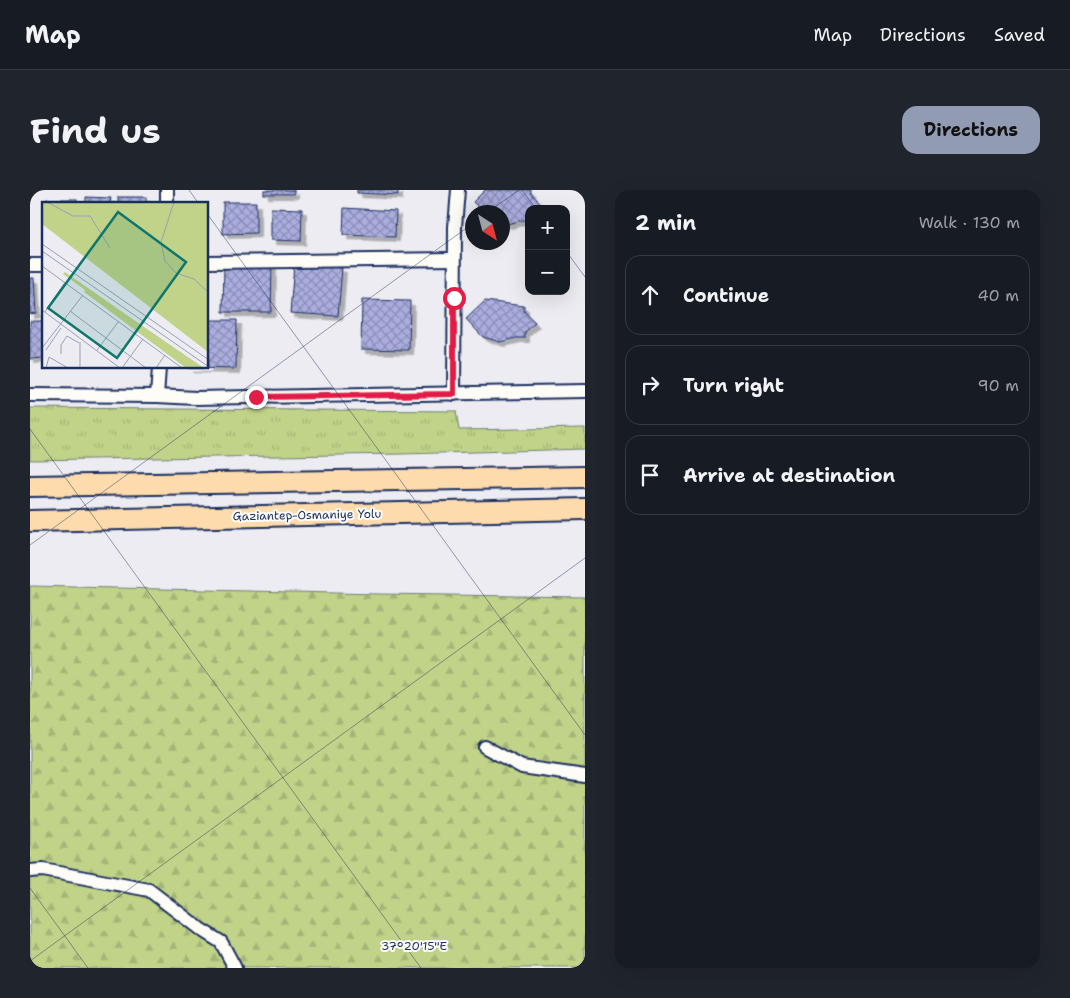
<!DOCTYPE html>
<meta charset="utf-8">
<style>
:root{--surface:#171b24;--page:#20242c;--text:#f1f3f6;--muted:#9ea1a6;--line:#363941;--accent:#919bb2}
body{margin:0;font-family:"Shantell Sans",sans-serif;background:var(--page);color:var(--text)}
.controls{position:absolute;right:15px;top:15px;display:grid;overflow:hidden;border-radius:10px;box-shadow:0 5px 20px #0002}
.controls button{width:45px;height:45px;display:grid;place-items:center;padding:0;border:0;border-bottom:1px solid var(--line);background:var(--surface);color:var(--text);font:25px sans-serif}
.compass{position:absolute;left:435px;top:15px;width:45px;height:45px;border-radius:50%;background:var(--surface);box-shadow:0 5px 20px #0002;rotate:144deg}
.stop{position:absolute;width:15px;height:15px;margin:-11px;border:4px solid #e11d48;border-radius:50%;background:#fff}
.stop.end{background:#e11d48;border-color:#fff;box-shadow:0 1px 5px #0008}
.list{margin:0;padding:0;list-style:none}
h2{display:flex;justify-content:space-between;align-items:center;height:65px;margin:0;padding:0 20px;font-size:21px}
h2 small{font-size:16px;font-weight:400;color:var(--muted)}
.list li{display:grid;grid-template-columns:32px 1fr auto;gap:15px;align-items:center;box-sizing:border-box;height:80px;margin:0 10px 10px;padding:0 10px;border:1px solid var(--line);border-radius:15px}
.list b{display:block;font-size:19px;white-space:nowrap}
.list em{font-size:16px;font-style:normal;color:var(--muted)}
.icon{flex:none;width:28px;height:28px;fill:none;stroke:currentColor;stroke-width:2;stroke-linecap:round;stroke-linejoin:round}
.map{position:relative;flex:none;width:555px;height:778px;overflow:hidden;border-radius:15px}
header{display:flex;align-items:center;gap:30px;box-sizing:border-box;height:70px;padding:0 25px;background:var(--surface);border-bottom:1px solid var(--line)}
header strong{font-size:24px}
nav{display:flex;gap:28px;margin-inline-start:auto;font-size:18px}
.intro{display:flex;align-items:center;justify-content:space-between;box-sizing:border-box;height:120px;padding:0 30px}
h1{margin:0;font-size:35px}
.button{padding:12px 22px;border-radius:15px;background:var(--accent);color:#111;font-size:18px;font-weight:700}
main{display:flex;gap:30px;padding:0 30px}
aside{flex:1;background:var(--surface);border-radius:15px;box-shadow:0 5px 20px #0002}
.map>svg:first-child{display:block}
.grass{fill:url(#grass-tufts);stroke:#6e8173}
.forest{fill:url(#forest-firs);stroke:#6e8173}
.building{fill:url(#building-cross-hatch);stroke:#1b2f5e;filter:url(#shadow)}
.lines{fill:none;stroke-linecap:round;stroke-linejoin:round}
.minor-casing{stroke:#1b2f5e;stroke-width:16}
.trunk-casing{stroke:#1b2f5e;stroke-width:24}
.minor{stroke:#fdfcf7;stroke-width:12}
.trunk{stroke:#fedbac;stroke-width:20}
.route{stroke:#e11d48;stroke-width:6}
.ticks{fill:none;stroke:#1b2f5e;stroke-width:1;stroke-opacity:0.45}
.labels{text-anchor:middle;stroke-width:4;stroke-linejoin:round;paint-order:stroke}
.street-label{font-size:12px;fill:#1b2f5e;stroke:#fdfcf7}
.inset-road{fill:none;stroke:#99a0b7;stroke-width:1}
.view{fill:#0f766e;fill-opacity:0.15;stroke:#0f766e;stroke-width:2.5}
.inset-edge{fill:none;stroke:#1b2f5e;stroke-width:2.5}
.ticks-label{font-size:12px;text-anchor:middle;fill:#1b2f5e;stroke:#fdfcf7;stroke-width:4;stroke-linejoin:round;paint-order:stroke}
</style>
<header>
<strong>Map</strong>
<nav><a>Map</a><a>Directions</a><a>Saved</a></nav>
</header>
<div class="intro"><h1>Find us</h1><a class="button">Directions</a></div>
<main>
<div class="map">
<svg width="555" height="778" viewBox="0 0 555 778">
<defs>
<pattern id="grass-tufts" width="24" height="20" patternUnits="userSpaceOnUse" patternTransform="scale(1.25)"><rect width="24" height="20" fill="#c1d388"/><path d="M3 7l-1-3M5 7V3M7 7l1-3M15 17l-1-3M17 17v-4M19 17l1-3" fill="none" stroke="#a5b578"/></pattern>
<pattern id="forest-firs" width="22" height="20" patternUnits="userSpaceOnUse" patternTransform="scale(1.25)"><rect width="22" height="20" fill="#c1d388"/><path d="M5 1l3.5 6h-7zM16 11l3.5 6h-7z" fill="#a5b578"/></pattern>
<pattern id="building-cross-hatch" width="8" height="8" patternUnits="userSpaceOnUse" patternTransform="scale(1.25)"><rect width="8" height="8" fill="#abadde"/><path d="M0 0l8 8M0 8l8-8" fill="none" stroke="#8a8db7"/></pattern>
<filter id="shadow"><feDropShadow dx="4.5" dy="4.5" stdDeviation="0" flood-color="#0004"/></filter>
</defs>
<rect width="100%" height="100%" fill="#edecf2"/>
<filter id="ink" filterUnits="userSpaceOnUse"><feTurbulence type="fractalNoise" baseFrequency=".02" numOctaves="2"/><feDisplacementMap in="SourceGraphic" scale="10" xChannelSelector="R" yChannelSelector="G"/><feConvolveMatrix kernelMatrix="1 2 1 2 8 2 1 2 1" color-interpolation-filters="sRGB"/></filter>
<g filter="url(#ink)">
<path class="grass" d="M0,218L426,221L429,240L555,238V259L372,264L0,270Z"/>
<path class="forest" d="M0,396L349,404L555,407V778H0Z"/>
<g class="building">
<rect x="234" y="0" width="30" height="4"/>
<path d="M327,0H368V5L327,3Z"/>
<path d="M455,0H501V3L512,15L508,19H499V30H493L477,34L472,32V22H454L443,12Z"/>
<path d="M56,7L81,8L80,14H56Z"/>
<rect x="88" y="7" width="28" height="7"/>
<rect x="17" y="9" width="30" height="5"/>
<path d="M193,12H226V43L193,44Z"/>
<path d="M241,18L272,19L271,51L241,50Z"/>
<path d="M314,18L366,21L365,47L313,45Z"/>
<path d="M194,73L242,74L241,122H193Z"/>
<path d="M264,74L312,78L308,126L260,123Z"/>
<path d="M0,88H4L6,123L0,124Z"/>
<path d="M332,110L380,111L379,160L331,159Z"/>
<path d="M455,111L494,116V121L505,133L495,142V148H486L470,152L453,147L436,129Z"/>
<path d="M178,130H207L206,179L158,178H178Z"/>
<path d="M0,131H14V168L0,169Z"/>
</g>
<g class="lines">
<defs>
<g id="minor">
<path d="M137,0V14"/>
<path d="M178,72L424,69"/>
<path d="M0,75H14"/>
<path d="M424,204L425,37L428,0"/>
<path d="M0,205L127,206L166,208L555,201"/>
<path d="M127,206L129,178"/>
<path d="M455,557L492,577L555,586"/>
<path d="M0,681L13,680L119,700L170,739L191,752L205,778"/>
</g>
<g id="trunk">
<path d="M0,296L555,287"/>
<path d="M0,331L555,319"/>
</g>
</defs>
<use href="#minor" class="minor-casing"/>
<use href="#trunk" class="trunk-casing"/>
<use href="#minor" class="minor"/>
<use href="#trunk" class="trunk"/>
</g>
</g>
<g class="lines" filter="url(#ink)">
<path class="route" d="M226,207L424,204V108"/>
</g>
<path class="ticks" d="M159,0L169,14M492,0L506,19M458,22L489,0M178,25L555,545M536,61L555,87M0,239L391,778M0,355L442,34M0,698L58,778M0,771L555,368"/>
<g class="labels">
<g class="street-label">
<text transform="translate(277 325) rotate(-1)" y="4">Gaziantep-Osmaniye Yolu</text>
</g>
</g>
<g transform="translate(12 12)">
<rect width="166" height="166" fill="#edecf2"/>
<path d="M23,70L105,127L162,166H144L42,90L43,88L21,72Z" fill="#c1d388"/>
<path d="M0,0H166V150L0,22Z" fill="#c1d388"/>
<path class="inset-road" d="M5,0L31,14H48L68,46M132,0L119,40L123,59L134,71L152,77L167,91M0,42L167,158M0,49L167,165M0,64L140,166M0,108L78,166M28,109L104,166M3,110L23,80M38,140V166M0,146L41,93M4,148L19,126M55,148L77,119M19,152V143L25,134L37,141M4,166L7,155L26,166M80,166L101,137M114,166L123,153"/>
<path class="view" d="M76,10L144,60L75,156L6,106Z"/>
<rect width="166" height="166" class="inset-edge"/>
</g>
<g class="ticks-label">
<text x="384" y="760">37°20'15"E</text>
</g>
</svg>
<div class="controls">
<button>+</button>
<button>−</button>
</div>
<svg class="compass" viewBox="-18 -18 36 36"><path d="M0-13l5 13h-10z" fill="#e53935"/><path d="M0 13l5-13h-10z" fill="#9ea1a6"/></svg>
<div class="stop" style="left:424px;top:108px"></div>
<div class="stop end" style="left:226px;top:207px"></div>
</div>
<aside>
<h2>2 min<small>Walk · 130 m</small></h2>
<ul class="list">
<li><svg class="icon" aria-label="ahead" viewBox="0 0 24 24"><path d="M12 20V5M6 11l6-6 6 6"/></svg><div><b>Continue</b></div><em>40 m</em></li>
<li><svg class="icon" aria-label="right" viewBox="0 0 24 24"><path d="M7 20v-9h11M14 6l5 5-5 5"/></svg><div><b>Turn right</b></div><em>90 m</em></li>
<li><svg class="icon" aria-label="arrive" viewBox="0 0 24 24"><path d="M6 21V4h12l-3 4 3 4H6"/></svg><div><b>Arrive at destination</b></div></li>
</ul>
</aside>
</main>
